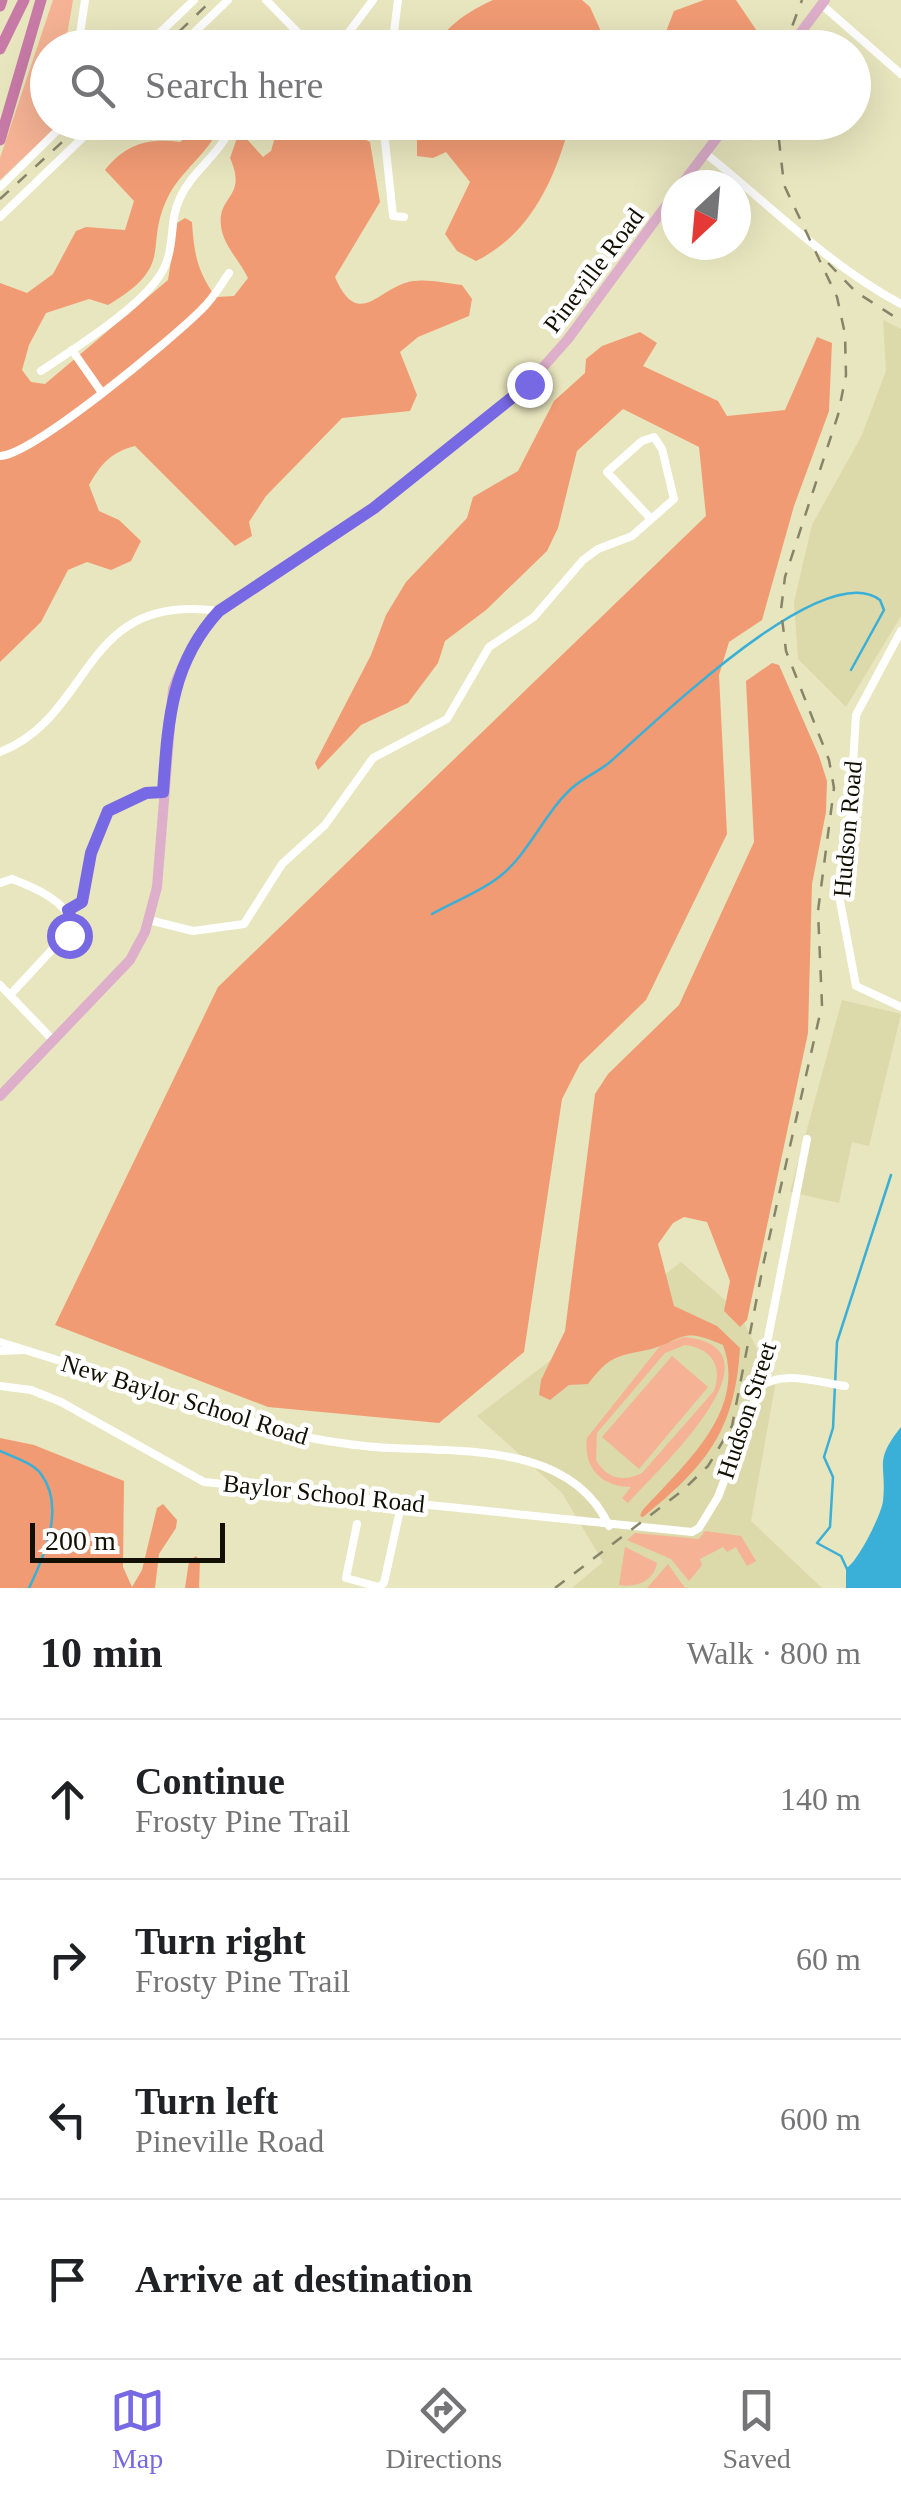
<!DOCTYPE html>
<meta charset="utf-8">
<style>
:root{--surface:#fff;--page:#f2f2f2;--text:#202124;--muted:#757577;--line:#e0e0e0;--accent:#7768e3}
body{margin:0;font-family:"Times New Roman",serif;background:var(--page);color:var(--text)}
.compass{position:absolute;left:661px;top:170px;width:90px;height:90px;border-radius:50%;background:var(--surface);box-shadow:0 10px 40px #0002;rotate:206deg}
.scale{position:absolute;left:30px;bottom:25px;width:195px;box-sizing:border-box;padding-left:10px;border:5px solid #111003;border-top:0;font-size:28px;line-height:35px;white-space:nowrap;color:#111003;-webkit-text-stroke:8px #fff;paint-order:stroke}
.stop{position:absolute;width:30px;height:30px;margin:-22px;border:8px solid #7768e3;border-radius:50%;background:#fff}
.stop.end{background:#7768e3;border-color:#fff;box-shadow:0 2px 10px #0008}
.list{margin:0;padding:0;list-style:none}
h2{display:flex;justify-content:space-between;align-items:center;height:130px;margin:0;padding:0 40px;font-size:42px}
h2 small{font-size:32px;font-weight:400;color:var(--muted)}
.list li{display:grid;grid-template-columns:65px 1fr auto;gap:30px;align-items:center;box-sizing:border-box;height:160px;padding:0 40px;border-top:2px solid var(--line)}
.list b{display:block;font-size:38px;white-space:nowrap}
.list p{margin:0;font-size:32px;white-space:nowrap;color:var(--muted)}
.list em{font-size:32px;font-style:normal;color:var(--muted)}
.icon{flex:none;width:55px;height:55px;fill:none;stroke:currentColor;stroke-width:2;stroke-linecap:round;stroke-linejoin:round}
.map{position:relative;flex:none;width:901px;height:1588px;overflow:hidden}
.search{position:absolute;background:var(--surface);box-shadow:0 10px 40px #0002;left:30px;right:30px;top:30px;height:110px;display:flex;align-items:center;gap:25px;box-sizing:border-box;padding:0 35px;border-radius:55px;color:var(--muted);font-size:38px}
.sheet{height:770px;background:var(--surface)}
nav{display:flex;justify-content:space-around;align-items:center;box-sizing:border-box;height:140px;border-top:2px solid var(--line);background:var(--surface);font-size:28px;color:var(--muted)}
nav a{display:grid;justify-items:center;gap:5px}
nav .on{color:var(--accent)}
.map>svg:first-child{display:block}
.built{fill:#dcd9ab}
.green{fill:#f5b294;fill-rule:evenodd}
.forest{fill:#f19b74}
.water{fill:#3aafd7}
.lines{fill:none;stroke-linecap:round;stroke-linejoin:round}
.stream{stroke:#3aafd7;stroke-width:2.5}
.minor{stroke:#fff;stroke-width:8}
.major{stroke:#ddafca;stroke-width:10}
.highway{stroke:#c77aa6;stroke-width:11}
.rail{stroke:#868469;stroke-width:2.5;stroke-dasharray:12 12;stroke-linecap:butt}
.route{stroke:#7768e3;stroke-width:12}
.labels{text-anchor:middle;stroke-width:9;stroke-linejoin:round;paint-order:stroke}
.street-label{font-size:25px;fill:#111003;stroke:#fff}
</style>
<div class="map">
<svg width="901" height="1588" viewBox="0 0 901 1588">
<rect width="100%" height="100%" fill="#e8e6be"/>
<g class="built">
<path d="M883,320L901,329V616L846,707L798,659L794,602L812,525L862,435L886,371Z"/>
<path d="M842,1000L901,1014L869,1146L852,1142L839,1203L790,1192Z"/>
<path d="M681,1262L739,1312L775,1386L751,1521L822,1588H572L603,1562L562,1493L477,1416Z"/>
</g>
<g class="green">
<path d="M53,0H73L65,47L48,48V122L60,123L0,180V158Z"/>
<path d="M684,1337C792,1348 654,1473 628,1503L622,1498L631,1487C601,1487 583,1467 587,1438L660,1346ZM685,1345C711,1348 723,1366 714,1391L642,1473C623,1483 606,1478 596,1460L597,1433L665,1353Z"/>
<path d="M672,1356L708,1387L639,1469L602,1437Z"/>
<path d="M705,1531L741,1536L756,1561L747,1566L736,1547L727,1552L723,1547L700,1559L702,1565L689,1581L671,1559L627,1540L635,1533L699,1539Z"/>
<path d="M625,1547L657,1563C654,1581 636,1588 619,1585Z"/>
<path d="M668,1564L685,1588H647Z"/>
</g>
<g class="forest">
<path d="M493,0H582L590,7L608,47H435C448,24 469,11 493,0Z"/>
<path d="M704,0H736L763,40L760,47H660L674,11Z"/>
<path d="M330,122L370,142L380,202L335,277C359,332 379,286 413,281C428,279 447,283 462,285L472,299L469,316L418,337L400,352L417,395L410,411L342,418L266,496L249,522L252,536L235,546L135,446C111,452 101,464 89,485L99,511L119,520L141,541L131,561L111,570L87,562L68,570L41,622L0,662V283L27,293L53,274L76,231L86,227L125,230L134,201L105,170C126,144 148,138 180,142L204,123H221C211,151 185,167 170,193C141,247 179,263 108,305L89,299L46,313L29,345L22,370L31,382L45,384L168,280L177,223L185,218L192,222C194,253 197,272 216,297L234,296L248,278C240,261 223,245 221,226C217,195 248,198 230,158L237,138L244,136L263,157L271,151L279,123Z"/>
<path d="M417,123V122L570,123C555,179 531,234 476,261L457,251L445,234L470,182L446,152L433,158L417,156Z"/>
<path d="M640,332L657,343L643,366L718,401L727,416L785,410L817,337L832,343L829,411L794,506L762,620L729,642L719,675L727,834L646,1000L580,1064L562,1099L524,1352L439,1423L268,1407L55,1325L218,987L706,516L699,447L623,409L577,451L558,528L547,551L486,610L445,641L438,663L408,703L361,725L318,770L315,763L371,655L386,615L406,582L467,518L473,497L518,471L554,401L585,373L586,359L602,346Z"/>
<path d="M772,663L779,665L819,756L827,781L826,812L812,884L808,1033L747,1320L740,1327L724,1311L730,1281L707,1222L684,1217L673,1223L658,1244L674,1306L717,1326L740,1348C735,1431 706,1466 643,1517L640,1516L642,1511C681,1467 748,1412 723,1345C679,1325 684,1341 647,1350C614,1357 610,1356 588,1384L569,1385L550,1400L539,1395L541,1380L565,1331L595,1094L608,1074L679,1005L754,842L746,681Z"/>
<path d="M0,1438L34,1445L124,1481L123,1567L132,1587L142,1570L157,1508L163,1504L177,1520L176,1528L159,1554L155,1588H0Z"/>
<path d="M196,1556L200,1560L199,1588H185L189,1561Z"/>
</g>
<path class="water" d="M901,1427V1588H846V1568C857,1564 882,1513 883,1501C887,1464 873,1462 901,1427Z"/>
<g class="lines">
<g class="stream">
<path d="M432,914C453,902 480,892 499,877C529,854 544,813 572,788C583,778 598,772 610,762C653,725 823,556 880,600L884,610L851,670"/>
<path d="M0,1451C13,1457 33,1463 41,1474C66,1507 44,1557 29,1588"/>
<path d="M847,1569L841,1556L817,1543L830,1527L833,1477L824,1457L833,1428L837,1342L891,1175"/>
</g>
<g class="minor">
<path d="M266,0L313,48"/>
<path d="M822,5L901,74"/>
<path d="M78,48L85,0"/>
<path d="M144,48L194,0"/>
<path d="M178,48L228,0"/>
<path d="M337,48L373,0"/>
<path d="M392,48L398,0"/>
<path d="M383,122L393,216L404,217"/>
<path d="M705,153C770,205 828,265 901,304"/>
<path d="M0,187L66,122"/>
<path d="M0,217L99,122"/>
<path d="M72,350L100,390"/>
<path d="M41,371C74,349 150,302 165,266C175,245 169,220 180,198C193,169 222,154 233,122"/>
<path d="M0,456C33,455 172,339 201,310C213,299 220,286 229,273"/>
<path d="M901,631L856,715L848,845L840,901L856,986L901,1007"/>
<path d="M0,752C95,715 80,591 219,611"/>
<path d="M0,883L12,879C36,888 66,901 74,926L10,995"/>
<path d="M69,910L82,902L91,853L108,811L146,793L163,792"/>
<path d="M149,920L193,931L244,924L282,864L325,825L373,758L447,719L489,647L534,617L583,560L598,549L632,536L674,499L662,449L654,437L642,441L607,472L651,519"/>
<path d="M0,985L51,1038"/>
<path d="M0,1342L300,1436C331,1442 361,1447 392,1448C468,1452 572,1445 609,1526"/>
<path d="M0,1351L24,1350"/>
<path d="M0,1386L31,1390L61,1402L204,1482L692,1532L699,1528L718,1497L757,1394L807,1139"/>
<path d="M758,1388C783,1369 816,1382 845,1386"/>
<path d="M357,1524L346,1578L379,1587L384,1583L402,1501"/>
</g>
<g class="major">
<path d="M789,48L825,0"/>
<path d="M681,185L729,122"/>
<path d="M0,1096L130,960L145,932L157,887L173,689C184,659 198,635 219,611L374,508L529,383L568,339L676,192"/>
</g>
<g class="highway">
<path d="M0,6L2,0"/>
<path d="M0,49L24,0"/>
<path d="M0,140L41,0"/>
</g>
<g class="rail">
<path d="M162,48L212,0"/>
<path d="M784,48L802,0"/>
<path d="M0,199L84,122"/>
<path d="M828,263L856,292L901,321"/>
<path d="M555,1588L682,1491L708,1466L732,1426L764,1261L822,1005L818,911L834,788L829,760L786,651L781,610L785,577L838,415L846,375L845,334L837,297L784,185L777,122"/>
</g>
</g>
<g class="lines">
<path class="route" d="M69,935L74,926L68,910L82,902L91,853L108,811L146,793L163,792C168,723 170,664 219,611L374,508L529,384"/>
</g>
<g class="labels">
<g class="street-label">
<text transform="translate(593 270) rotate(-53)" y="9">Pineville Road</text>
<text transform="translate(847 829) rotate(-85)" y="9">Hudson Road</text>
<text transform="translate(185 1399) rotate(17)" y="9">New Baylor School Road</text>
<text transform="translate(746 1410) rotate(-72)" y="9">Hudson Street</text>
<text transform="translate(324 1493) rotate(6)" y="9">Baylor School Road</text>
</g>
</g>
</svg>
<svg class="compass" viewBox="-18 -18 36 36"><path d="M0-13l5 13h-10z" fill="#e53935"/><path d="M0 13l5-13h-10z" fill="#757577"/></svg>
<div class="scale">200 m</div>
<div class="stop" style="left:69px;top:935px"></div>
<div class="stop end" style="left:529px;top:384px"></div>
<div class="search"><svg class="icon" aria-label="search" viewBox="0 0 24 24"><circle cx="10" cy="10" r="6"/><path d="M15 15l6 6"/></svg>Search here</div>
</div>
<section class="sheet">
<h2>10 min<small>Walk · 800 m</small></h2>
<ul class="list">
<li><svg class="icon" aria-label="ahead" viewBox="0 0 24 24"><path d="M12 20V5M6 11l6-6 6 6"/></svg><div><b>Continue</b><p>Frosty Pine Trail</p></div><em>140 m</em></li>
<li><svg class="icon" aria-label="right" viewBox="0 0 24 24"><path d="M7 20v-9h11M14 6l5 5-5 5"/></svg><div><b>Turn right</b><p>Frosty Pine Trail</p></div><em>60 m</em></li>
<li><svg class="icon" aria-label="left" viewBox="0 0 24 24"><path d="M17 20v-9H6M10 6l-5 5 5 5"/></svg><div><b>Turn left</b><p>Pineville Road</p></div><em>600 m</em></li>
<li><svg class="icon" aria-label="arrive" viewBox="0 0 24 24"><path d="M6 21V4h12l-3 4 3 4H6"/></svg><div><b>Arrive at destination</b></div></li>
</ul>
</section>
<nav>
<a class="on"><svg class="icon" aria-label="map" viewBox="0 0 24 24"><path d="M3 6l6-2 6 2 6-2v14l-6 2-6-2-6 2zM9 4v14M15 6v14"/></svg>Map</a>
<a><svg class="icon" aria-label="directions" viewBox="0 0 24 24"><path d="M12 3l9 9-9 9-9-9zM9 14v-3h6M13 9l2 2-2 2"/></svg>Directions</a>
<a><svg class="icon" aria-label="saved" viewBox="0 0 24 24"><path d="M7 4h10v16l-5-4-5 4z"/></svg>Saved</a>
</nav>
